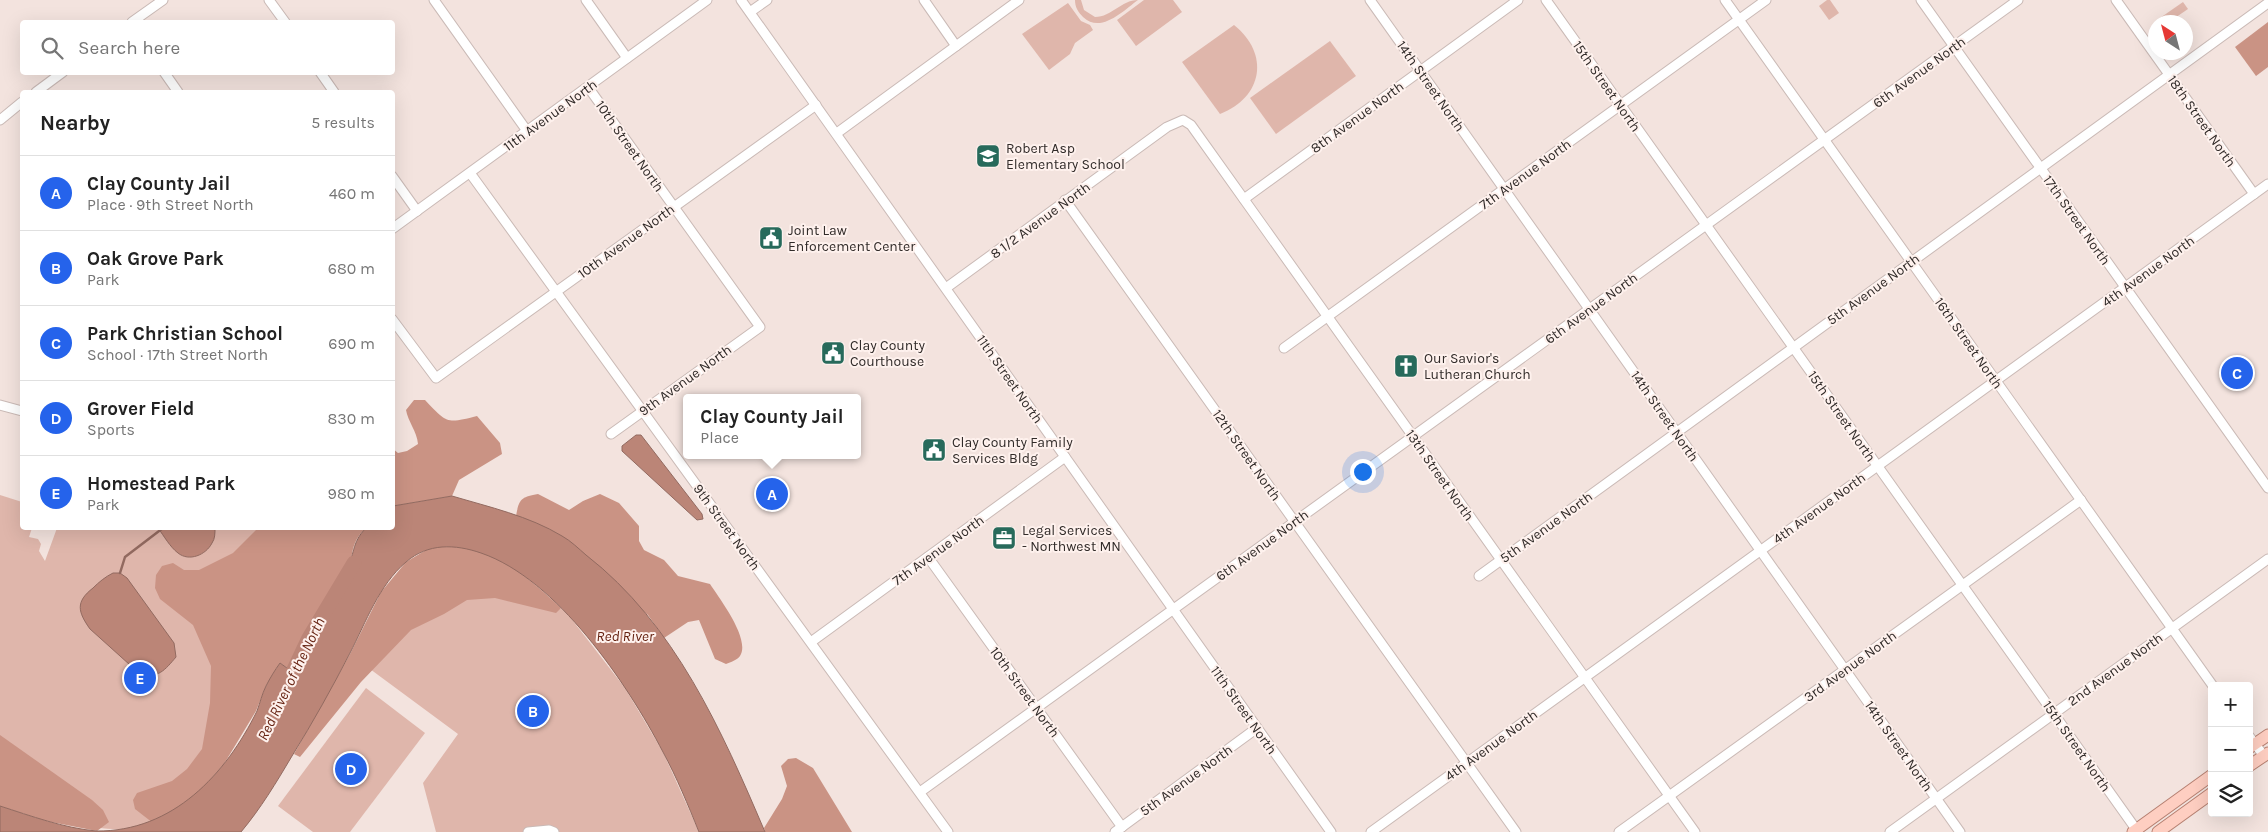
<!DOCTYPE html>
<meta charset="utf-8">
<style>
:root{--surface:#fff;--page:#f2f2f2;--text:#222;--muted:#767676;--line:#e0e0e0;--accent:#2563eb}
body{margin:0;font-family:Karla,sans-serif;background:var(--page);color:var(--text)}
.controls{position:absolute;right:15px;bottom:15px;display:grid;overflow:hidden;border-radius:5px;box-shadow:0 5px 20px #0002}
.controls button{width:45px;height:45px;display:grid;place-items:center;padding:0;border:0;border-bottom:1px solid var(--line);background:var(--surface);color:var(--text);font:25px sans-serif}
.compass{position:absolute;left:2148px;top:15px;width:45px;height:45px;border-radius:50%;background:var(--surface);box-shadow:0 5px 20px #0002;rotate:324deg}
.you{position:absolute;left:1362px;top:471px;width:18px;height:18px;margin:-12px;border:4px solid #fff;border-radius:50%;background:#1a73e8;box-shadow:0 0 0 8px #1a73e833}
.badge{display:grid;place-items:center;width:32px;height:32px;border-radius:50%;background:var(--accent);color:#fff;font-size:16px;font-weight:700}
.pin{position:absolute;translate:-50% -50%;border:2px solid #fff;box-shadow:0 1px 5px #0006}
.popup{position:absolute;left:683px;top:394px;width:178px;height:65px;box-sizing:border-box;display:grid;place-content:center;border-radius:5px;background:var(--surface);filter:drop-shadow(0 1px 4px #0005);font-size:16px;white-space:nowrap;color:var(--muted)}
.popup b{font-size:19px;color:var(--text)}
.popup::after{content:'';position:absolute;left:50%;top:100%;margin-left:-10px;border:10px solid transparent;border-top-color:var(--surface)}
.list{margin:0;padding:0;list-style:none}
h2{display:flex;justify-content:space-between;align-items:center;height:65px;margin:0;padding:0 20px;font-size:21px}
h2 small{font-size:16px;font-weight:400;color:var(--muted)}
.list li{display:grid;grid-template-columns:32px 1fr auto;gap:15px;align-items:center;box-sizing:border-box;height:75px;padding:0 20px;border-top:1px solid var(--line)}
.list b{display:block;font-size:19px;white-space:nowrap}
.list p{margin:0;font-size:16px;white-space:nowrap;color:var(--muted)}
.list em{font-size:16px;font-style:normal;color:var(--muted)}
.icon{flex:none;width:28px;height:28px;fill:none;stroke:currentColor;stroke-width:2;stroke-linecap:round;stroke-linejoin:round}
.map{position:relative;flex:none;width:2268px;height:832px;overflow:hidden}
.search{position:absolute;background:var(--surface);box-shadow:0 5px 20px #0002;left:20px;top:20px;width:375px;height:55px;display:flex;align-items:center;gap:12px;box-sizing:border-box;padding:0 18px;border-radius:5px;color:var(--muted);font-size:19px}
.panel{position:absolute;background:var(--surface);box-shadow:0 5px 20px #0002;left:20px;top:90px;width:375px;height:440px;border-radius:5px}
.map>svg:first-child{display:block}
.green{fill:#dfb6ab}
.forest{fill:#ca9384}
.water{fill:#bb8577;stroke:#926a60}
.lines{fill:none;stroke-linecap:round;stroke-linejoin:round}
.stream{stroke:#926a60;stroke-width:2.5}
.river{stroke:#bb8577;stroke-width:15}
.minor-casing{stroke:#cabab6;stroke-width:11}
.major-casing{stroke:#b68071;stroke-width:13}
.minor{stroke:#fff;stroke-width:9}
.major{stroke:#fecec1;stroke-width:11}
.labels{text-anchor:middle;stroke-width:4;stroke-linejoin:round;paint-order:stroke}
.street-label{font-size:14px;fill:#312b29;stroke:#fef1ed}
.poi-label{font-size:14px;fill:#312b29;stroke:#fef1ed;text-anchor:start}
.water-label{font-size:15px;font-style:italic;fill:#672413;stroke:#fef1ed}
</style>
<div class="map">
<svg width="2268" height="832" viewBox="0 0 2268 832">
<rect width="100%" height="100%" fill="#f3e3de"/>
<g class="green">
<path d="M1075,0H1081L1084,10L1095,17C1112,17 1121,0 1138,0C1123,11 1101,34 1083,17C1078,12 1075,7 1075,0Z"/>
<path d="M1144,0H1173L1182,12L1136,46L1117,20Z"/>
<path d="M1827,0H1830L1839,13L1829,20L1819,6Z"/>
<path d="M2183,2L2188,9L2169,22H2163L2160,18Z"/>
<path d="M1068,3L1081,21L1090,25L1093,30L1075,43L1070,54L1049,70L1022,34Z"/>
<path d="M1234,25C1270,54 1263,97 1220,114L1182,62Z"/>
<path d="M1330,41L1356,76L1276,134L1250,98Z"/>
<path d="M0,495L22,502V528H32L29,537L38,539L41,544L39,551L45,561L57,528H366L359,534L192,801C175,812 156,825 136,829C90,832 44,818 0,806Z"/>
<path d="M463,577L559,609L561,608L570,617L625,688L663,752L699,832H436L423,783L458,734L370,669Z"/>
<path d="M366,688L425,733L350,832H313L278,806Z"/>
</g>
<g class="forest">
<path d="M2268,22V67L2256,76L2235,47Z"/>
<path d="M414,400H425C447,423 446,424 477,416L500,443L502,454L459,480L452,496L393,506L392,448L398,453L407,451L418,444C417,431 408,422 406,410Z"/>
<path d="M538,494L569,510L583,501L600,494L619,503L639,526V541L644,550L664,560L678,576L710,584C719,598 751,639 740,656C737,660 731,662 726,664L715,659L699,620L688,622L664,638L648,615L516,516C519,499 521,497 538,494Z"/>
<path d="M258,528H366C355,538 352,548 351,563L336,593L291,671L280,663L266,686L256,711L224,764L192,801L153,823L135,809L133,800L137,793L172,781L187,769L202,749L210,703L211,666L193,625L160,599L155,588L156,575L162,566L173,563L184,570H199L233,553Z"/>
<path d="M431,547C442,547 455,545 466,547C504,555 533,582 561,608L556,613L495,598L467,600L444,614L411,630L361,682L300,757L294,754L350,654L381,592L406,562Z"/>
<path d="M0,735L92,800L103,810L109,822L97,831L46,821L0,806Z"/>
<path d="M796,758L813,768L852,832H765L764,828L782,799L787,786L781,766L788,759Z"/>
</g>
<g class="water">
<path d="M636,435H641L702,514L703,519L697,520L622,451V446Z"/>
<path d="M452,496C489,507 529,516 562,536C571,541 579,549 586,555C675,624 722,731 765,832H699C688,805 677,778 663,752C627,683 557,579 481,553C455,544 428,543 406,562C379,585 366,622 350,653C332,688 313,722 292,756C276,783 261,808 241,832H0V806C31,816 64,828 96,831C173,832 226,774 257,711C260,703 262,694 266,686C270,678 275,670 280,663L291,671C311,638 330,606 346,572C355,555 351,543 366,528H392L393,506Z"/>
<path d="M158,528H215C215,533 215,539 212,543C206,555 189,562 178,553C170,547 164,536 158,528Z"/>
<path d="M113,573H120L127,578L174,643L176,657C165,670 158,679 140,674L90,629C78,612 75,602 93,588C99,582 105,577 113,573Z"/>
</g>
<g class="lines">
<path class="stream" d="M120,573L125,557L163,528"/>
<path class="river" d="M292,674L309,638L354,563"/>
<defs>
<g id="minor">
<path d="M269,0L285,22"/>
<path d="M434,0L527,131"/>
<path d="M586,0L627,58"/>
<path d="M741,0L1331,832"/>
<path d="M924,0L956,46"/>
<path d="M1370,0L1960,832"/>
<path d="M1546,0L2138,832"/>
<path d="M1725,0L2213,686"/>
<path d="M1921,0L2268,488"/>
<path d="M2116,0L2254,194"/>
<path d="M750,12L767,0"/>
<path d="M132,22L163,0"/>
<path d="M164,72L178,92"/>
<path d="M320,72L334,92"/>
<path d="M588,87L760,327L611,434"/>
<path d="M36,92L63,72"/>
<path d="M0,120L22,102"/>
<path d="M837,133L1019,0"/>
<path d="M470,173L948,832"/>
<path d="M392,176L417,211"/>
<path d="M1244,199L1518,0"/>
<path d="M1065,200L1516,832"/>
<path d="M392,229L707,0"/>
<path d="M946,288L1167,127L1183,120L1191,125L1695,832"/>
<path d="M392,319L436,378L816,105"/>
<path d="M1284,348L1766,0"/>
<path d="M0,405L22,411"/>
<path d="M928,557L1122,827"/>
<path d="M1479,576L2268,3"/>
<path d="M811,642L1065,457"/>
<path d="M2249,736L2264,756"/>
<path d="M920,792L2018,0"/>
<path d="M528,832L549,830L554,832"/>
<path d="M1115,832L1257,728"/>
<path d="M1371,832L2268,184"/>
<path d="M1619,832L2081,500"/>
<path d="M1890,832L2268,559"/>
</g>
<g id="major">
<path d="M2249,748L2268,735"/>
<path d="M2249,766L2268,753"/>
<path d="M2133,832L2212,775"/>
<path d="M2158,832L2212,793"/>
</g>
</defs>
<use href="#minor" class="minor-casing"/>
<use href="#major" class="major-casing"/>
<use href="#minor" class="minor"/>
<use href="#major" class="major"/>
</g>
<defs>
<symbol id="school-square" viewBox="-11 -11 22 22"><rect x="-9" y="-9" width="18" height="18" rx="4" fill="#276a5b" stroke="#fef1ed"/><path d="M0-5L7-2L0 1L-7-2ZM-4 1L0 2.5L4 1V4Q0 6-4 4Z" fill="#fff"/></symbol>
<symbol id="civic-square" viewBox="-11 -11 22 22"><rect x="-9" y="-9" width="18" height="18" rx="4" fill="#276a5b" stroke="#fef1ed"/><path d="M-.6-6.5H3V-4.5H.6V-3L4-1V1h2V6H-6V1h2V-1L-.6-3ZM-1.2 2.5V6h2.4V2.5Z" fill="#fff"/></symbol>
<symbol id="church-square" viewBox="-11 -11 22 22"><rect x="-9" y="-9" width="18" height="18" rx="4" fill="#276a5b" stroke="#fef1ed"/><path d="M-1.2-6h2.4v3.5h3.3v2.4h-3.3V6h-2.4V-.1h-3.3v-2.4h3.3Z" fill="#fff"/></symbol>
<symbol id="office-square" viewBox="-11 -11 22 22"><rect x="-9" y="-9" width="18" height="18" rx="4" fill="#276a5b" stroke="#fef1ed"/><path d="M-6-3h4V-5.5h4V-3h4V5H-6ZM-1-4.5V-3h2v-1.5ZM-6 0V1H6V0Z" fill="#fff"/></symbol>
</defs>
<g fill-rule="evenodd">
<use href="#school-square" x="974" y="142" width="28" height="28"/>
<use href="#civic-square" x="757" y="224" width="28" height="28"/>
<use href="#civic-square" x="819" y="339" width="28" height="28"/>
<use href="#church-square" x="1392" y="352" width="28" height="28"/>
<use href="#civic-square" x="920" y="436" width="28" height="28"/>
<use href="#office-square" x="990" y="524" width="28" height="28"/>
</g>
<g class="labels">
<g class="street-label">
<text transform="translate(1919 72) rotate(-36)" y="5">6th Avenue North</text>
<text transform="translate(1431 86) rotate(55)" y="5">14th Street North</text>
<text transform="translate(1607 86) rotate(55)" y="5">15th Street North</text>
<text transform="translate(550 115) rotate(-36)" y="5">11th Avenue North</text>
<text transform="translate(1357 117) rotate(-36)" y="5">8th Avenue North</text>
<text transform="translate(2202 121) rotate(55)" y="5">18th Street North</text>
<text transform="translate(630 146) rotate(55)" y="5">10th Street North</text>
<text transform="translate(1525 174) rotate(-36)" y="5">7th Avenue North</text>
<text transform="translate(1040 220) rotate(-36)" y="5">8 1/2 Avenue North</text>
<text transform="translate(2077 220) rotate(55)" y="5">17th Street North</text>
<text transform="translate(626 241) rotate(-36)" y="5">10th Avenue North</text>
<text transform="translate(2148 271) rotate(-36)" y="5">4th Avenue North</text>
<text transform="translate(1873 289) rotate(-36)" y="5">5th Avenue North</text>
<text transform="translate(1591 308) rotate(-36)" y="5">6th Avenue North</text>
<text transform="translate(1969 343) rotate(55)" y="5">16th Street North</text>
<text transform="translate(1010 379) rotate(55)" y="5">11th Street North</text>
<text transform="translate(685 380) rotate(-36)" y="5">9th Avenue North</text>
<text transform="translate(1665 416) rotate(55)" y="5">14th Street North</text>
<text transform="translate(1842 416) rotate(55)" y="5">15th Street North</text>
<text transform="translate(1247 455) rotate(55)" y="5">12th Street North</text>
<text transform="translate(1440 475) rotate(55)" y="5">13th Street North</text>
<text transform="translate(1819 508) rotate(-36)" y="5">4th Avenue North</text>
<text transform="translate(727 527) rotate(54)" y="5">9th Street North</text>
<text transform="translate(1546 527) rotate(-36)" y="5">5th Avenue North</text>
<text transform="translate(1262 545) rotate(-36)" y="5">6th Avenue North</text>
<text transform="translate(938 550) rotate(-36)" y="5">7th Avenue North</text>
<text transform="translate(1850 666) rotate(-36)" y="5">3rd Avenue North</text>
<text transform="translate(2115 669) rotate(-36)" y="5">2nd Avenue North</text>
<text transform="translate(1025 692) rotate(54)" y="5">10th Street North</text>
<text transform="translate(1244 710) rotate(55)" y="5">11th Street North</text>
<text transform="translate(1491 745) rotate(-36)" y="5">4th Avenue North</text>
<text transform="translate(1899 746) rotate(55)" y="5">14th Street North</text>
<text transform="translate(2077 746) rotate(55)" y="5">15th Street North</text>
<text transform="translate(1186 780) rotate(-36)" y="5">5th Avenue North</text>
</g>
<g class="poi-label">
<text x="1006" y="153">Robert Asp<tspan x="1006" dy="16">Elementary School</tspan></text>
<text x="788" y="235">Joint Law<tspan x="788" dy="16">Enforcement Center</tspan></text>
<text x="850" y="350">Clay County<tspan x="850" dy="16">Courthouse</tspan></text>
<text x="1424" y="363">Our Savior's<tspan x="1424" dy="16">Lutheran Church</tspan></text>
<text x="952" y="447">Clay County Family<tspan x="952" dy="16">Services Bldg</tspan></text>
<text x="1022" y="535">Legal Services<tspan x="1022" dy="16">- Northwest MN</tspan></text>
</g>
<g class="water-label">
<text x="625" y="641">Red River</text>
<text transform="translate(291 679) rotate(-64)" y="5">Red River of the North</text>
</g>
</g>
</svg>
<div class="controls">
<button>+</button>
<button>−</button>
<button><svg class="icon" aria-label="layers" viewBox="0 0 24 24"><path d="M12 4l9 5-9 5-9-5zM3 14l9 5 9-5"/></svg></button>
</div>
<svg class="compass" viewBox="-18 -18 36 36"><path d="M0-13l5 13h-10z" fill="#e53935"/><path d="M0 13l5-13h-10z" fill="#767676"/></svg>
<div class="you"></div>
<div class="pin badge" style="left:772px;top:494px">A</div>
<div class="popup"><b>Clay County Jail</b>Place</div>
<div class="pin badge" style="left:533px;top:711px">B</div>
<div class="pin badge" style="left:2237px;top:373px">C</div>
<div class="pin badge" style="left:351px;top:769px">D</div>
<div class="pin badge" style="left:140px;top:678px">E</div>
<div class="search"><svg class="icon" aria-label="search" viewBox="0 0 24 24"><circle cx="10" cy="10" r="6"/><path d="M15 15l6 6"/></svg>Search here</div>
<section class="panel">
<h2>Nearby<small>5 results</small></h2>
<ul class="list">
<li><span class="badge">A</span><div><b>Clay County Jail</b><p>Place · 9th Street North</p></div><em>460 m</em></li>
<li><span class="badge">B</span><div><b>Oak Grove Park</b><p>Park</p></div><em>680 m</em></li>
<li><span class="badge">C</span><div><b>Park Christian School</b><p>School · 17th Street North</p></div><em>690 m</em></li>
<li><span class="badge">D</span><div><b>Grover Field</b><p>Sports</p></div><em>830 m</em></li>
<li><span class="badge">E</span><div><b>Homestead Park</b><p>Park</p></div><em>980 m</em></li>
</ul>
</section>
</div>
